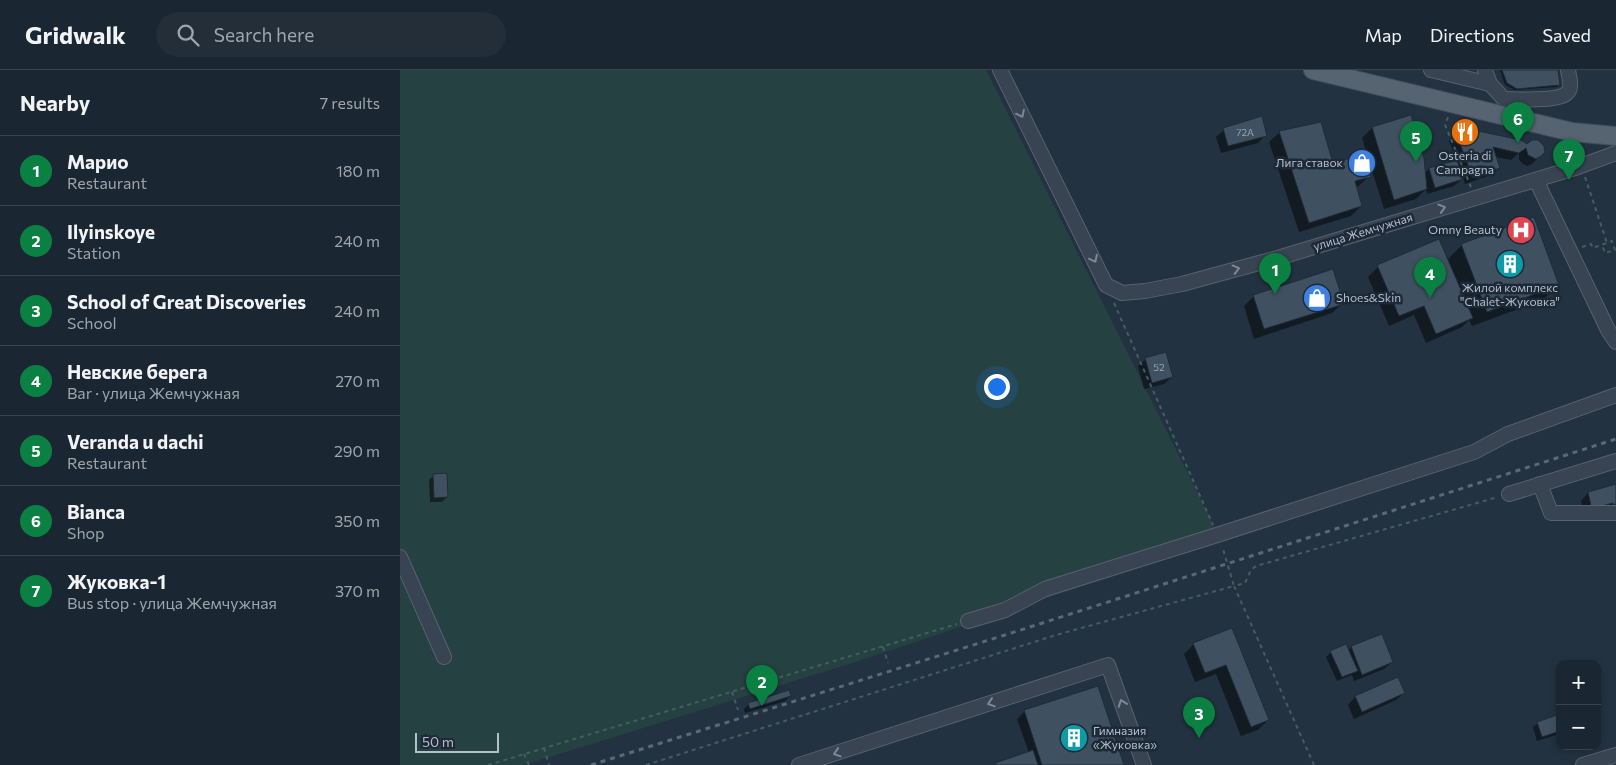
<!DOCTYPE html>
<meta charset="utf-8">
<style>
:root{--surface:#1a2631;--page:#232e39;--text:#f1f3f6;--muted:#9fa5ab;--line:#38434d;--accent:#0b8043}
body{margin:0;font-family:Commissioner,sans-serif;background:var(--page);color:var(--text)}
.controls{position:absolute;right:15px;bottom:15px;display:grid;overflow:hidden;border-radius:10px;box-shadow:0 2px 8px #0003}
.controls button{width:45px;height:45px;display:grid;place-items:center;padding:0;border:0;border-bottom:1px solid var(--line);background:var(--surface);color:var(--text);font:25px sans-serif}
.scale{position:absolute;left:15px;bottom:12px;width:84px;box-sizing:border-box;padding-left:5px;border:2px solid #b4bfcb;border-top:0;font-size:14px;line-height:18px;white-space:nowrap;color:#b4bfcb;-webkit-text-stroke:4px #1d2936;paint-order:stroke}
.you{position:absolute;left:596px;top:316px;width:18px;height:18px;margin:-12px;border:4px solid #fff;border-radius:50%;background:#1a73e8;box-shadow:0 0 0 8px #1a73e833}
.badge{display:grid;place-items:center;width:32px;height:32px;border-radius:50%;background:var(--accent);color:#fff;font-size:16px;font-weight:700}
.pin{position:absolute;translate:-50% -41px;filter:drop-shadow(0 1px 2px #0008)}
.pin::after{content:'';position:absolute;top:26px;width:18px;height:15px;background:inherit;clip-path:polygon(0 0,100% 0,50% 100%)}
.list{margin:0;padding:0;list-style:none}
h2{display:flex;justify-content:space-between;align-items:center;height:65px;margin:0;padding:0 20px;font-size:21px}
h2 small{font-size:16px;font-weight:400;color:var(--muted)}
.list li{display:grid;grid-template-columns:32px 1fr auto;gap:15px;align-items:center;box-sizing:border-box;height:70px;padding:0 20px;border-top:1px solid var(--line)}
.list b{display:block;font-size:19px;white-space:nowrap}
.list p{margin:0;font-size:16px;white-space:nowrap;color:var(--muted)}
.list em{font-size:16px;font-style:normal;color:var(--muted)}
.icon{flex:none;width:28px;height:28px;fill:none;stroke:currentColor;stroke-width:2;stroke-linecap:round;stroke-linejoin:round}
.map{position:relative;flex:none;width:1216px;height:695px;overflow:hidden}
header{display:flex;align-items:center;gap:30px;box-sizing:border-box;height:70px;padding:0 25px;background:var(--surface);border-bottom:1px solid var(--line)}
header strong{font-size:24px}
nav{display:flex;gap:28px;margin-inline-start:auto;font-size:18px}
.search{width:350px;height:45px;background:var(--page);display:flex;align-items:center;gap:12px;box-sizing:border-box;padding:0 18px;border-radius:28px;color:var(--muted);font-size:19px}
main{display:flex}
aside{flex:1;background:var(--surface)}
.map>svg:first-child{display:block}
.green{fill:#264142}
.shadow{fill:#0007}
.building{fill:#3f5160;stroke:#1f2b38}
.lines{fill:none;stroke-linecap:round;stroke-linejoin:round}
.minor-casing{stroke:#56626e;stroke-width:16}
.major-casing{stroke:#414d5a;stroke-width:20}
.path{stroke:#445e5f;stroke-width:2;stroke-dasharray:4 4;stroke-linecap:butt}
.minor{stroke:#384451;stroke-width:14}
.major{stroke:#566371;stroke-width:18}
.rail{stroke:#5a6878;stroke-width:3;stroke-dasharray:5 5;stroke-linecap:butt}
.oneway{stroke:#7c8894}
.labels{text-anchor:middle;stroke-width:5;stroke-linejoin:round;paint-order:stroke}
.number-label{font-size:10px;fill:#97a4b0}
.poi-label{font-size:12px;fill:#b4bfcb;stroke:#1d2936}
.street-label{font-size:12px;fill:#b4bfcb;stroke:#1d2936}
</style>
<header>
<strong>Gridwalk</strong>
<div class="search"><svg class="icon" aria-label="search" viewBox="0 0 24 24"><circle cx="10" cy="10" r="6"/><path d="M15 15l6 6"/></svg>Search here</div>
<nav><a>Map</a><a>Directions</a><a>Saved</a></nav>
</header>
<main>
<aside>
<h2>Nearby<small>7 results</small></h2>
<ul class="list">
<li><span class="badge">1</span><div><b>Марио</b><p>Restaurant</p></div><em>180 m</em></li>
<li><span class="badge">2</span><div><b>Ilyinskoye</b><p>Station</p></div><em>240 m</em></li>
<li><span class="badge">3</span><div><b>School of Great Discoveries</b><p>School</p></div><em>240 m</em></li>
<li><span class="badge">4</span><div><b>Невские берега</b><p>Bar · улица Жемчужная</p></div><em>270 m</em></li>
<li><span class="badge">5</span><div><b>Veranda u dachi</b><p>Restaurant</p></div><em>290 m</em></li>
<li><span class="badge">6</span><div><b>Bianca</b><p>Shop</p></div><em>350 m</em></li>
<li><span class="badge">7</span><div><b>Жуковка-1</b><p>Bus stop · улица Жемчужная</p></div><em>370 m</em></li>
</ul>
</aside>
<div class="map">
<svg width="1216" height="695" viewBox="0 0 1216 695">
<rect width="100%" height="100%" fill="#233241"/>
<path class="green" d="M0,0H586L821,470L446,595L124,695H0Z"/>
<g class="shadow">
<path d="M1100,0H1157L1159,15L1157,17L1115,20L1105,15Z"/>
<path d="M972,58L1024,104L1029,99L1057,91L1049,71L1052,66L1060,58L1120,71L1140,86L1132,94L1127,96L1123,94L1119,90V83L1111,90L1095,87L1099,98L1091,105L1065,114L1063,108L1054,116L1027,124L1026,119L1016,129L984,139L962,68Z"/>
<path d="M824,60L865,65L858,73L821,83L816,67Z"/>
<path d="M880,62L932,94L969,106L959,116L955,118L961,136L951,146L899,162L869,72Z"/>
<path d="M1062,175L1158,215L1143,230L1072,256L1069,250L1062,257L1026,273L1014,245L989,256L968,207L978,197L1047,190Z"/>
<path d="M854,226L943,233L932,243L854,269L844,236Z"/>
<path d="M746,289L772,307L764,314L744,319L738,296Z"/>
<path d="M34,405L47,427L42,432H30L29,410Z"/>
<path d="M1216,416V439L1184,443L1181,431L1188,423Z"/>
<path d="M831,559L868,650L858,660L841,666L816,604L795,612L784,584L794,574Z"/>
<path d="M982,566L992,592L984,599L954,611L952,605L937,611L926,587L931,582L948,581L951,577Z"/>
<path d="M1004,623L996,630L954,649L948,635L955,627Z"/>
<path d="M390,626L385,631L345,643L344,639L349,634Z"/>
<path d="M625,641L722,695H595L629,683L617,649Z"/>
<path d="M1160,648L1159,664L1137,671L1133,657L1138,653Z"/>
</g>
<g class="building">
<path d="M1102,0H1158L1160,15L1117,19L1107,13Z"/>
<path d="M1011,45L1024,88L1027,119L994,130L972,57Z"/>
<path d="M862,46L867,66L828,76L823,58Z"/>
<path d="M921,52L933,93L965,84L971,107L955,111L962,136L909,153L879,61Z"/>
<path d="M1059,57L1121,70L1127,74L1132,70H1138L1144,76L1145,82L1141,86L1136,89L1128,85L1126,78L1119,83L1093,77L1100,98L1073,108L1056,63Z"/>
<path d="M1057,90L1063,109L1035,118L1029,98Z"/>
<path d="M1134,147L1159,215L1087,242L1061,174Z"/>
<path d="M1039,169L1073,248L1036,264L1024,236L999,246L977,195Z"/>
<path d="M933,199L944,234L864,259L853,225Z"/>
<path d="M766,282L773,307L752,313L745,288Z"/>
<path d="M47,403L48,427L34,428L33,404Z"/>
<path d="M1216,414V434L1213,435V433L1202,436H1191L1188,422Z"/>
<path d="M832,558L869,650L851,657L826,595L805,603L793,573Z"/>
<path d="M982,564L993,592L962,605L951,576Z"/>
<path d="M946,574L958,601L942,607L930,581Z"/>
<path d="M998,607L1005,623L962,642L955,626Z"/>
<path d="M1197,613L1202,629L1197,631Z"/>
<path d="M698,616L724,695H642L624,640Z"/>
<path d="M389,620L391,626L350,639L348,633Z"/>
<path d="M1160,644V661L1142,667L1137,652Z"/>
<path d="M633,680L638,695H596L595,693Z"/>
</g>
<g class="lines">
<defs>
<g id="minor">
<path d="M600,0L706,215L722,223L745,221L782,214L881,187L1178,97L1216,83"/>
<path d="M1031,0L1090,14L1104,29L1119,50"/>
<path d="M1085,0L1090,14"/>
<path d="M1104,29C1117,29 1158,32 1167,23C1173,18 1169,7 1168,0"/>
<path d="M1136,110L1208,260L1216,272"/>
<path d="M1140,414L1151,443H1216"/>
<path d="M1109,424L1216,391"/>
<path d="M0,487L44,587"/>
<path d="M568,551L605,540L645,519L817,465L1074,382L1108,364L1216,325"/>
<path d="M399,695L708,595L744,695"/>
<path d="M1183,695L1216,685"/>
</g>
<path id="major" d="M913,0L1172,62L1216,66"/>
</defs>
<use href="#minor" class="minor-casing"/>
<use href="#major" class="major-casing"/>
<g class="path">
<path d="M1048,47L1045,55L1071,117"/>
<path d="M1185,107L1207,173"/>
<path d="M1182,177L1191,174L1193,178L1212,171L1215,180L1205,183L1202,175"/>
<path d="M714,233L813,455"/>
<path d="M483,577L488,593"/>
<path d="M332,622L338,640"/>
<path d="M144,678L149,695"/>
<path d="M124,684L129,695"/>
<path d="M88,695L557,554"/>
<path d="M246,695L656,565L834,516L823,479L821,477"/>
<path d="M914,695L834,516L845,513L851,500L856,496L1098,427"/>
</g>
<use href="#minor" class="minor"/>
<use href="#major" class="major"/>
<path class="rail" d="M191,695L605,565L1216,369"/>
</g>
<defs><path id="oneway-chevron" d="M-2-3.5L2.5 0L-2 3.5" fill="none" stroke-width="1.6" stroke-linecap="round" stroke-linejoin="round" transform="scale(1.25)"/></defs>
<g class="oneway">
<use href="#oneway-chevron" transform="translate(621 44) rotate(64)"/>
<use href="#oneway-chevron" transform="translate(1042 138) rotate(-17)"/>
<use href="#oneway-chevron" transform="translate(694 189) rotate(64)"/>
<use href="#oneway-chevron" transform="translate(836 199) rotate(-15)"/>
<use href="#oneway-chevron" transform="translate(591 633) rotate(162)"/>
<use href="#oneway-chevron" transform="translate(722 633) rotate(-110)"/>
<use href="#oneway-chevron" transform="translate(437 683) rotate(162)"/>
</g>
<defs>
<symbol id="restaurant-disc" viewBox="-11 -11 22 22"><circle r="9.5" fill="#e8710a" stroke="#1d2936"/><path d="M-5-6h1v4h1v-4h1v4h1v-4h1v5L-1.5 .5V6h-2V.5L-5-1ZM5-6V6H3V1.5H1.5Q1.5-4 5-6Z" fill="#fff"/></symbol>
<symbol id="shop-disc" viewBox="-11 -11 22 22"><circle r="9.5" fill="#3f7fe0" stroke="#1d2936"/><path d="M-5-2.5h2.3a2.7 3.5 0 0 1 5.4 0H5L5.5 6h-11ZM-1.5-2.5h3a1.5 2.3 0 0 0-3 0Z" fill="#fff"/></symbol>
<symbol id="hospital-disc" viewBox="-11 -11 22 22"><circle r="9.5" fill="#e0444e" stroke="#1d2936"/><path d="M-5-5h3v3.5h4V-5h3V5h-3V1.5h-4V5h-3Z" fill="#fff"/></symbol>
<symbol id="building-disc" viewBox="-11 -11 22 22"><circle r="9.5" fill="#0f9aa8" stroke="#1d2936"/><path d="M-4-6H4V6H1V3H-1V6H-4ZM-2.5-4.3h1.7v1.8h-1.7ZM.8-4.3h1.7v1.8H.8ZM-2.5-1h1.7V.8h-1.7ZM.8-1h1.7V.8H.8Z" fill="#fff"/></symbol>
</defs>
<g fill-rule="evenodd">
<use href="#restaurant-disc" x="1049" y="46" width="32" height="32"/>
<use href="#shop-disc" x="946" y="77" width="32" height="32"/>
<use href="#hospital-disc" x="1105" y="144" width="32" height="32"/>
<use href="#building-disc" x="1094" y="178" width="32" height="32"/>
<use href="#shop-disc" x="901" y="212" width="32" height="32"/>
<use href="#building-disc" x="658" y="652" width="32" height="32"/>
</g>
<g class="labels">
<g class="number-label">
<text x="845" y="66">72А</text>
<text x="759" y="301">52</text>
</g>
<g class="poi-label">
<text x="1065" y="90">Osteria di<tspan x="1065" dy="14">Campagna</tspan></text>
<text x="943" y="97" text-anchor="end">Лига ставок</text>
<text x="1102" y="164" text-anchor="end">Omny Beauty</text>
<text x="1110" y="222">Жилой комплекс<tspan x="1110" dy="14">"Chalet-Жуковка"</tspan></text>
<text x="936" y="232" text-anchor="start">Shoes&amp;Skin</text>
<text x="693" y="665" text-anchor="start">Гимназия<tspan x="693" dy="14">«Жуковка»</tspan></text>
</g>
<g class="street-label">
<text transform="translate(963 162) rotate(-17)" y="4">улица Жемчужная</text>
</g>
</g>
</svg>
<div class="controls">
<button>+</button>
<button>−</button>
</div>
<div class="scale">50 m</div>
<div class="you"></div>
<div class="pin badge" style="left:875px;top:224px">1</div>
<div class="pin badge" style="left:362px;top:636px">2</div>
<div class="pin badge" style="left:799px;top:668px">3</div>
<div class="pin badge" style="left:1030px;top:228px">4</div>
<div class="pin badge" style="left:1016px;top:92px">5</div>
<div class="pin badge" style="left:1118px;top:73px">6</div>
<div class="pin badge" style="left:1169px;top:110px">7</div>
</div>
</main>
